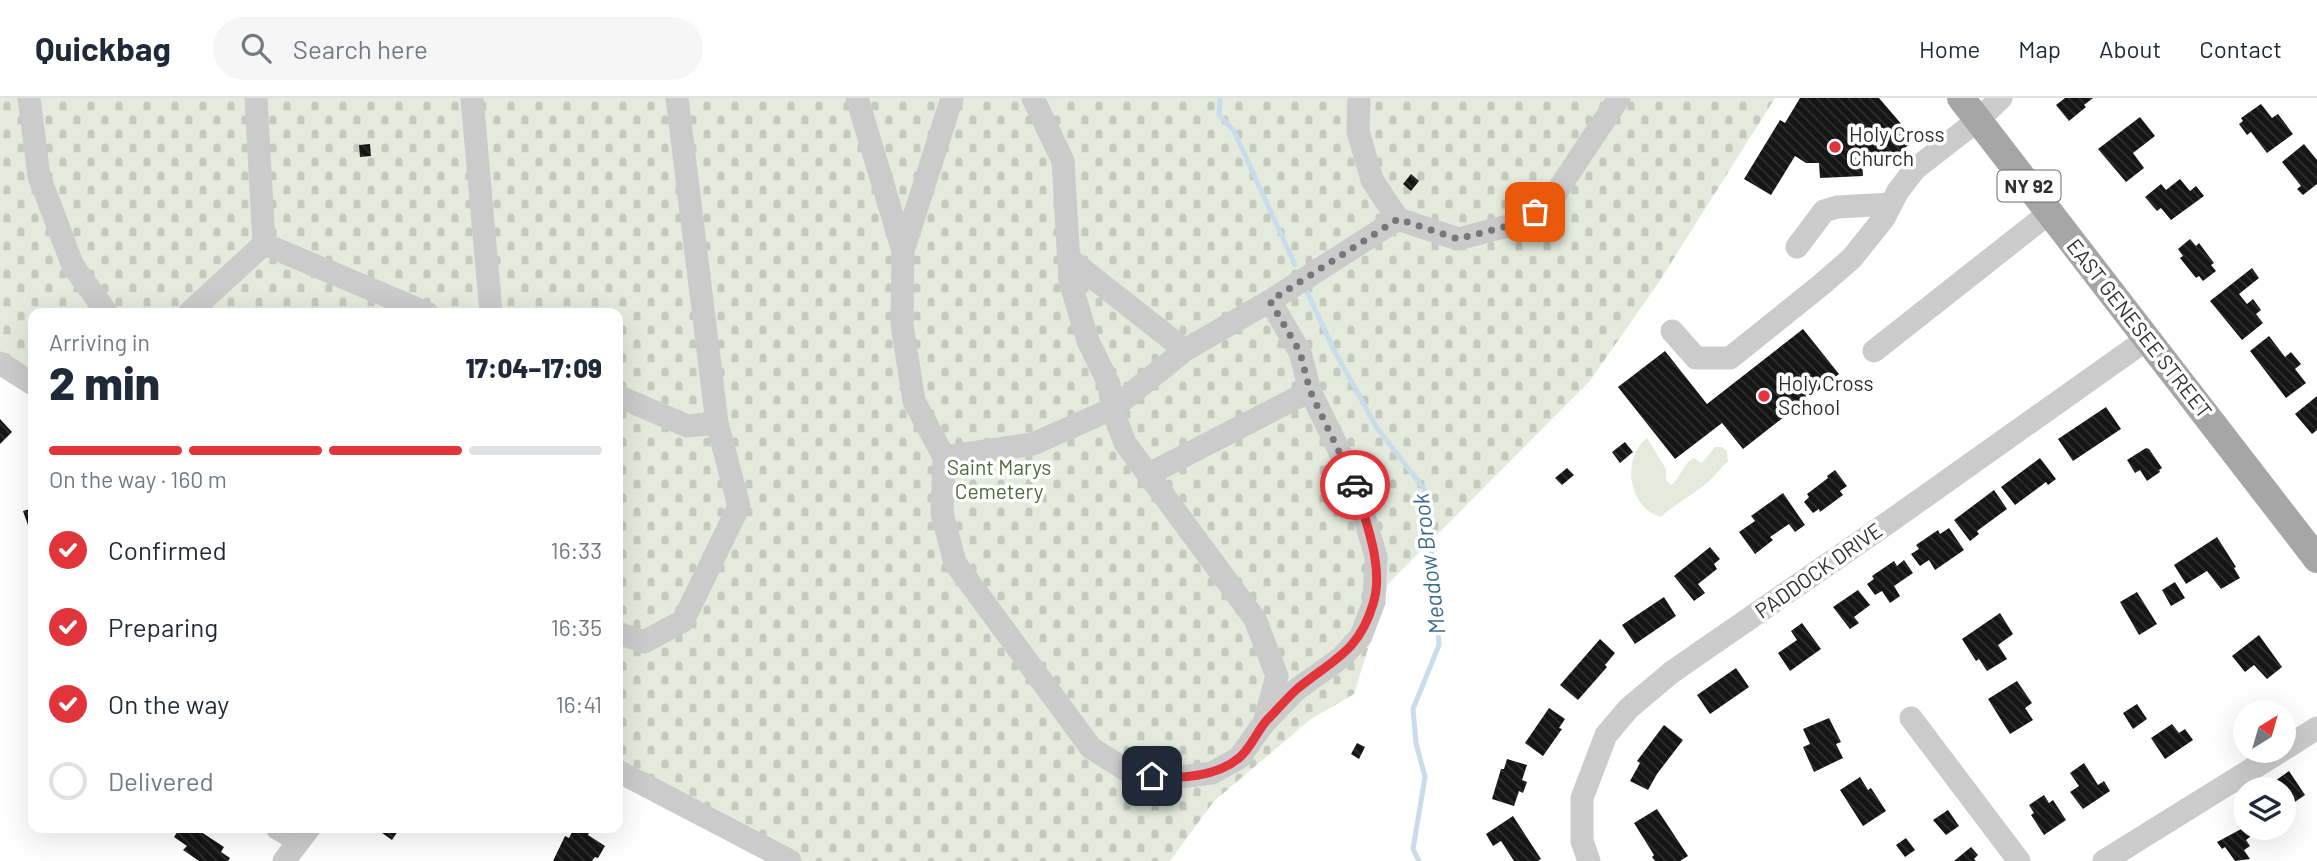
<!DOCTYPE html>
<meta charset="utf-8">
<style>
:root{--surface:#fff;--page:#f6f6f7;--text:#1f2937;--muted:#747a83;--line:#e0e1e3;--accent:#e1353b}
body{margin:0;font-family:Barlow,sans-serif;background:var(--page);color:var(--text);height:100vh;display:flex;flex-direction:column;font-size:26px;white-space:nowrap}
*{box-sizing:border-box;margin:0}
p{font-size:23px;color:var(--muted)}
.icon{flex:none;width:38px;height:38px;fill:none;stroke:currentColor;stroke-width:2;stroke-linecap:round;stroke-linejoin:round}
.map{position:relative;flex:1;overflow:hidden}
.side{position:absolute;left:28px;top:210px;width:595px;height:525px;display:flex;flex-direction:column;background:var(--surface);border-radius:14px;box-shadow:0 7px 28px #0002}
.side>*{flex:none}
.needle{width:46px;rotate:37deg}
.controls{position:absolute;left:2233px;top:602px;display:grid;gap:14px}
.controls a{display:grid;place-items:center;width:63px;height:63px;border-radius:50%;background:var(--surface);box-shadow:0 7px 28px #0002;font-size:35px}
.pin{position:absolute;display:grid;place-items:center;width:60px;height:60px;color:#fff;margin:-30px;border-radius:14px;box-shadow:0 4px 10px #0006}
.courier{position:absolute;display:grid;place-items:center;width:70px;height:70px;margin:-35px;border:5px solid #e1353b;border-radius:50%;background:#fff;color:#222;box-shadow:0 2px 9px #0007}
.summary em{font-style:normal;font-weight:800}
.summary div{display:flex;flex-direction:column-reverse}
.summary{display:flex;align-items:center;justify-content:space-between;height:119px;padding:0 21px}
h1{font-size:46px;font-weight:800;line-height:52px}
.bar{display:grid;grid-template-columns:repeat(4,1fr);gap:10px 7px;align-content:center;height:84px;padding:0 21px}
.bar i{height:9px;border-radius:5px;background:var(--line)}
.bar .active{background:var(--accent)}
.bar p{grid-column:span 4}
ol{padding:0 21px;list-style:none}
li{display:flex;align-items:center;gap:21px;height:77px}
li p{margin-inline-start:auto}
li .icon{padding:7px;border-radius:50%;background:var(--accent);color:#fff;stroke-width:4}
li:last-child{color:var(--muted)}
li i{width:38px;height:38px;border:4px solid var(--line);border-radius:50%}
header{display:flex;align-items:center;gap:42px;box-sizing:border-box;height:98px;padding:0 35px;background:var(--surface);border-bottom:2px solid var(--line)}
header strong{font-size:33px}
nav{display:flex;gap:38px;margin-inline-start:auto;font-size:24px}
.search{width:490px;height:63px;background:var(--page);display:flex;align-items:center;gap:18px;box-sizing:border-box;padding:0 24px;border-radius:38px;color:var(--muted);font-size:26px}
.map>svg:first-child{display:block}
</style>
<header>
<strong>Quickbag</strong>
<div class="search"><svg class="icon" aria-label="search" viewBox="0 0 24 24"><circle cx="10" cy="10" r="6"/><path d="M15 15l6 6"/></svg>Search here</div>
<nav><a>Home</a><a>Map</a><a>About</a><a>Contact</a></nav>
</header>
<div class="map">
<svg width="2317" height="763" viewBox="0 0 2317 763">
<defs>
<pattern id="cemetery-stones" width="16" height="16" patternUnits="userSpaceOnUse" patternTransform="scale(1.75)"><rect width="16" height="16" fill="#e4ebdc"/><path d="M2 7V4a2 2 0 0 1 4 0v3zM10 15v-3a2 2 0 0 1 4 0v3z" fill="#c4cabd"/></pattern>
<pattern id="building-back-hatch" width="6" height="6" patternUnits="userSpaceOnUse" patternTransform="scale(1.75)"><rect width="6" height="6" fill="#151515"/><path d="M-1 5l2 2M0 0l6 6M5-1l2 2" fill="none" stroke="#2f2f2f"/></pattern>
</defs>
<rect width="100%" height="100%" fill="#fff"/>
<path fill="url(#cemetery-stones)" d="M0 0H1775L1657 187 1589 284 1388 486 1354 596 1311 621 1214 703 1170 763H790L618 673V215H33V286L0 265Z"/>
<path fill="#e4ebdc" d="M1647 340 1666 371V382L1671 387C1681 380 1682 366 1694 360L1702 365 1715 349H1722L1727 353 1728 364C1720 370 1715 378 1708 384 1693 397 1676 405 1661 419 1628 410 1621 360 1647 340Z"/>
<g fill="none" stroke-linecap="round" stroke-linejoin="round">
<g stroke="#c9dceb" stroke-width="5">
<path d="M1220 0 1219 17 1234 33 1295 167"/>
<path d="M1306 192 1334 252 1377 330 1425 392 1427 426 1435 477 1439 547 1413 611 1416 645 1425 679 1413 751 1419 763"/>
</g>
</g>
<g fill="url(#building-back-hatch)">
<path d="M1800 0H1879L1915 42 1891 61 1886 55 1878 62 1862 63 1863 78 1820 80 1819 65H1806L1795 58 1771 97 1744 81 1780 22 1785 25Z"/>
<path d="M2065 0H2093L2084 7 2086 9 2069 23 2056 7Z"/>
<path d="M2261 6 2272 20 2278 16 2293 36 2267 55 2251 34 2247 37 2239 26 2243 23 2241 20Z"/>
<path d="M2140 19 2155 38 2133 55 2144 70 2126 84 2098 51Z"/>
<path d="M370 46 371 58 360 59 359 47Z"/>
<path d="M2304 46 2317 62V86L2303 97 2297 91 2301 88 2282 64Z"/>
<path d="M1411 76 1419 83 1411 93 1403 86Z"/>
<path d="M2180 81 2190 93 2196 88 2204 98 2171 122 2161 110 2157 113 2145 99 2161 86 2166 92Z"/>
<path d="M2190 141 2196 148 2199 145 2214 165 2211 167 2216 173 2203 183 2199 178 2196 180 2180 160 2183 158 2178 151Z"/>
<path d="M2252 170 2259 180 2239 196 2247 206 2253 201 2261 212 2256 216 2263 225 2242 242 2210 203Z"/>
<path d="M1803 231 1839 276 1743 351 1722 325 1675 361 1618 289 1665 253 1707 306Z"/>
<path d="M2269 238 2285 259 2291 254 2301 266 2295 271 2306 285 2286 300 2250 253Z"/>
<path d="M2317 298V332L2312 336 2295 316Z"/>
<path d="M2106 309 2121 331 2073 363 2058 341Z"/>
<path d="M0 321 12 334 0 346Z"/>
<path d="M1625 344 1633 354 1620 365 1612 354Z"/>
<path d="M2146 350 2149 351 2162 370 2159 372 2160 374 2147 383 2140 372 2135 375 2127 362Z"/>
<path d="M2040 360 2056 381 2048 387 2046 384 2015 407 2001 389Z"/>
<path d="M1567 370 1574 377 1562 387 1555 380Z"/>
<path d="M1835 372 1847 388 1840 393 1843 397 1820 414 1819 411 1813 415 1804 404 1809 399 1807 396 1828 380 1827 378Z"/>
<path d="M1994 392 2007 411 1977 433 1979 436 1970 443 1954 422Z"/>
<path d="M1783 395 1805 427 1795 434 1789 426 1770 439 1773 442 1755 456 1739 434 1755 423 1751 418Z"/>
<path d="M33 410V429L29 430 23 413Z"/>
<path d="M1949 430 1964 452 1935 472 1929 462 1920 468 1911 456 1919 451 1916 447 1938 432 1940 436Z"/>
<path d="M2217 439 2236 469 2234 470 2240 480 2221 491 2207 473 2186 486 2174 467Z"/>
<path d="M1710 449 1720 461 1714 466 1717 471 1698 486 1705 495 1694 503 1674 478Z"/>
<path d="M1904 462 1913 475 1894 488 1900 498 1890 505 1882 493 1875 497 1867 486 1874 481 1872 478 1894 463 1897 468Z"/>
<path d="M2175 484 2185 500 2171 508 2162 492Z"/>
<path d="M1858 492 1870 507 1854 519 1859 525 1850 531 1833 509Z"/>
<path d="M2137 494 2157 526 2139 537 2120 504Z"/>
<path d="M1664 499 1676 518 1635 546 1622 527Z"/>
<path d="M2000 515 2013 536 1998 547 2007 561 1987 573 1979 561 1976 563 1962 541Z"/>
<path d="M1802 525 1821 551 1790 573 1778 555 1797 542 1791 533Z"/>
<path d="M2259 537 2282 569 2267 581 2254 567 2245 574 2232 558Z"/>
<path d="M1600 541 1615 555 1605 567 1607 569 1578 602 1560 587Z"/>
<path d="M1736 570 1749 589 1710 616 1697 597Z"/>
<path d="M2017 583 2032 605 2025 610 2033 622 2010 636 1988 601Z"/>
<path d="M2137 606 2147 621 2133 631 2123 615Z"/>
<path d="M1549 610 1565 621 1559 630 1562 631 1543 658 1525 645Z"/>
<path d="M1829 620 1841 644 1836 646 1843 660 1814 674 1803 649 1810 646 1803 631Z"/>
<path d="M2172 626 2179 635 2185 631 2193 642 2165 661 2151 640Z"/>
<path d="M1664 627 1683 642 1657 676 1648 692 1630 683 1640 665 1637 663Z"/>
<path d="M1357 645 1365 649 1359 661 1351 656Z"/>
<path d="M1507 661 1527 667 1522 682 1527 684 1523 695 1519 693 1514 708 1492 701 1501 671H1504Z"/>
<path d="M2084 665 2098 687 2104 683 2110 693 2083 711 2070 694 2079 688 2070 675Z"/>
<path d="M2289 673 2305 697 2289 708 2284 701V691H2276L2272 685Z"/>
<path d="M1860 679 1868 692 1871 690 1886 713 1863 728 1840 692Z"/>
<path d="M2044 697 2049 705 2053 702 2066 722 2044 737 2031 717 2034 715 2029 707Z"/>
<path d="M1657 711 1688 758 1680 763H1655L1652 759 1654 757 1634 725Z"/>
<path d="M1948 712 1959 728 1946 737 1933 722Z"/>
<path d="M1513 718 1541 761 1538 763H1514L1501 743 1493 748 1486 736Z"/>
<path d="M2245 729 2251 738 2246 742 2250 748 2244 752 2250 761 2235 763 2225 749 2222 751 2217 744Z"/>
<path d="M180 730H195L224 749 221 754 230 760 228 763H199L183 752 187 748 174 739Z"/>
<path d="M375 730H400L392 742Z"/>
<path d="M574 730H580L589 734 588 737 605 748 598 760 595 759 592 763H553L565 738 569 740Z"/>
<path d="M1906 740 1915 752 1905 759 1896 747Z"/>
<path d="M1971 749 1978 757 1974 761 1976 763H1954Z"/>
</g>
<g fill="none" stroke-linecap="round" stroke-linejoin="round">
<g stroke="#cbcbcb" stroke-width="23">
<path d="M29 0 39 78 73 168 107 215"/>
<path d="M256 0 264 146"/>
<path d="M472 0 491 215"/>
<path d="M857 0 903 153"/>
<path d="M1033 0 1063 63 1070 183 1088 243 1109 286 1112 311 1125 345 1255 521 1277 578 1264 625 1239 660 1212 675 1172 680 1133 676 1091 650 955 465 942 415 944 359 1033 346 1112 311 1185 252 1270 203 1398 121"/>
<path d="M1359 0 1358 33 1372 82 1398 121 1458 141 1519 125 1550 104 1619 0"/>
<path d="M1797 149 1824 113 1837 109 1891 106"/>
<path d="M1068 160 1185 252"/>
<path d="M189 215 264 146 427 215"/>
<path d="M1672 233 1696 260H1730L1821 187 1852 160 1884 120 1898 93 1915 71 1978 22 2001 0"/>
<path d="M1874 253 2049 115"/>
<path d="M0 265 33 286"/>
<path d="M618 298 687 328 717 325"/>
<path d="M944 359 914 303 902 227 903 153 952 0"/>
<path d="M1149 376 1310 293"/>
<path d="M618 535 644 544 683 523 739 408 717 325 677 0"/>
<path d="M1911 620 2019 763"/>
<path d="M1266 623 1296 592 1342 559 1361 538 1374 504 1376 459 1354 383 1310 293 1300 254 1270 203"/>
<path d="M2284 651 2317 630"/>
<path d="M618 673 790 763"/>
<path d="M277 730 299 743"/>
<path d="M284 763 309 730"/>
<path d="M1589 763 1582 743V700L1606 637 1629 610 1672 574 1889 424 2147 241"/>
<path d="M2104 763 2281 653"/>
</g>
<path stroke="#a6a6a6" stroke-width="28" d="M1961 0 2317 461"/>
</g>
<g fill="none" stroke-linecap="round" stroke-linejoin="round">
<path stroke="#777" stroke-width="7" stroke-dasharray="0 12.6" d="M1355 387 1310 293 1300 254 1270 203 1398 121 1458 141 1519 125 1535 114"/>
<path stroke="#e1353b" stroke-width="9" d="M1152 678C1180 681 1216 679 1239 660 1251 650 1257 633 1267 622 1277 612 1287 600 1297 591 1332 562 1359 554 1373 506 1385 470 1365 422 1355 387"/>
</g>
<g fill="#e1353b" stroke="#fff" stroke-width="2.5">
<circle cx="1835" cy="49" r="7"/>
<circle cx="1764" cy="298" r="7"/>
</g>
<g text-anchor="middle" stroke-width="7" stroke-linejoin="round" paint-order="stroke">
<rect fill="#fff" stroke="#6d6d6d" stroke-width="2" x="1997.5" y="72.5" width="63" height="31" rx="5"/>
<g font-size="19" font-weight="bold" fill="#2e2e2e">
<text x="2029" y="95">NY 92</text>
</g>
<g font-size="21" fill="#2e2e2e" stroke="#fff" text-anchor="start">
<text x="1849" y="44">Holy Cross<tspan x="1849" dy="24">Church</tspan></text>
<text x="1778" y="293">Holy Cross<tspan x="1778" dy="24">School</tspan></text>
</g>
<g font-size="21" fill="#2e2e2e" stroke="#fff">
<text transform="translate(2139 231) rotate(52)" y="7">EAST GENESEE STREET</text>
<text transform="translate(1819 473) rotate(-35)" y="7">PADDOCK DRIVE</text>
</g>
<g font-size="21" fill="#50693d" stroke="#fff">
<text x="999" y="377">Saint Marys<tspan x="999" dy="24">Cemetery</tspan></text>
</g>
<g font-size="23" font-style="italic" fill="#3e6c8f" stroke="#fff">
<text transform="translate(1429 466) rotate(-97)" y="8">Meadow Brook</text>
</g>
</g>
</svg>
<div class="controls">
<a><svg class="needle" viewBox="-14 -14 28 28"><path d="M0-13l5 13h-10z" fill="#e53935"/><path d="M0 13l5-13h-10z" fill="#747a83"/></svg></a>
<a><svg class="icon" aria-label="layers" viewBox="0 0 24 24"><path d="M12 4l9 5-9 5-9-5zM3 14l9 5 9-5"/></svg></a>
</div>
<div class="pin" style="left:1535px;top:114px;background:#ea580c"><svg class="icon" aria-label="bag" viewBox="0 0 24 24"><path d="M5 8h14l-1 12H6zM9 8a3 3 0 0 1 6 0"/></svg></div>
<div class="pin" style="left:1152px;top:678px;background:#1f2937"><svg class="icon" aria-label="home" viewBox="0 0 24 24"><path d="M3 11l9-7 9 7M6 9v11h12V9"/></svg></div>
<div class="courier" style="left:1355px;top:387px"><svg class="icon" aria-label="car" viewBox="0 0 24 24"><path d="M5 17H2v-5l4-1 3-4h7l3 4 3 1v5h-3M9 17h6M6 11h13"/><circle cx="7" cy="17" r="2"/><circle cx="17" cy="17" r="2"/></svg></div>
<section class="side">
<div class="summary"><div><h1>2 min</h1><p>Arriving in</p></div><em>17:04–17:09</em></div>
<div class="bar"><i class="active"></i><i class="active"></i><i class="active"></i><i></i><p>On the way · 160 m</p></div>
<ol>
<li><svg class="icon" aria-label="check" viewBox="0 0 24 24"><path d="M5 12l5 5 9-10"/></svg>Confirmed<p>16:33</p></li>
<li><svg class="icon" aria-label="check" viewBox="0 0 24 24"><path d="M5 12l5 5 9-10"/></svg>Preparing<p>16:35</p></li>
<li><svg class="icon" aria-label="check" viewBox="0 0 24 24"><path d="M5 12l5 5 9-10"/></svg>On the way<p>16:41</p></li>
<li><i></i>Delivered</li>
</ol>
</section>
</div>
